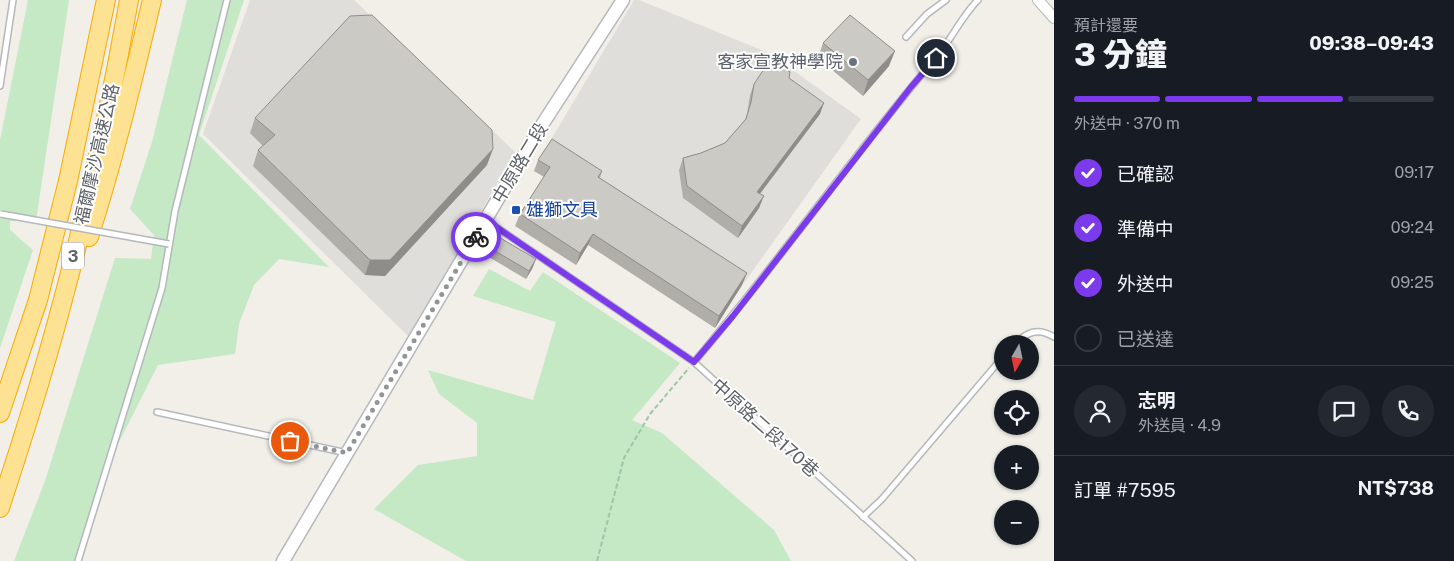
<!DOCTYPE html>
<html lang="zh-TW">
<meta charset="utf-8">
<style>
:root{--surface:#171b24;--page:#242831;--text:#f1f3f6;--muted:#9ea1a6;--line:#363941;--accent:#7c3aed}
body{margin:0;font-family:"Public Sans","Noto Sans TC",sans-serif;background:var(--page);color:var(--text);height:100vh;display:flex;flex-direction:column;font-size:19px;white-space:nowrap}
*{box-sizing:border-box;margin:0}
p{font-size:16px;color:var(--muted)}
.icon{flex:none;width:28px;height:28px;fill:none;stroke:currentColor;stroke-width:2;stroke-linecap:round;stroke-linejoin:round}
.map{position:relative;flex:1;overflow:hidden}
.side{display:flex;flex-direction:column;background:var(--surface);width:400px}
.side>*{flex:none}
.needle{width:32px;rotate:189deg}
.tools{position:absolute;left:994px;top:335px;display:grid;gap:10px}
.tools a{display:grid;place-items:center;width:45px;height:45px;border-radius:50%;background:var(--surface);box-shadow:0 1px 4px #0004;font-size:25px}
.pin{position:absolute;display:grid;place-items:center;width:42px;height:42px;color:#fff;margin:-21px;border:2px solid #fff;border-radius:50%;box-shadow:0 1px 5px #0007}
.courier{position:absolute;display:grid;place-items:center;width:50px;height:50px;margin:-25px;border:4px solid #7c3aed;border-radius:50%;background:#fff;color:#222;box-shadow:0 1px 6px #0007}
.head em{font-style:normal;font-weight:800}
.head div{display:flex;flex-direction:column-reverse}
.head{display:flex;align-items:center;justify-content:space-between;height:85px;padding:0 20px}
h1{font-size:32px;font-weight:800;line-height:38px}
.bar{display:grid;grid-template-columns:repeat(4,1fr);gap:8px 5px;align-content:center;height:60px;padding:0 20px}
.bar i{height:6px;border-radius:4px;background:var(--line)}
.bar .current{background:var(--accent)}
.bar p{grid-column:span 4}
.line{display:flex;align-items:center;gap:12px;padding:0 20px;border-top:1px solid var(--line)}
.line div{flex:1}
.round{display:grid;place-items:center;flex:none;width:52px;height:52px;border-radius:26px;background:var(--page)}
ol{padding:0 20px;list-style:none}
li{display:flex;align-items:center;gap:15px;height:55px}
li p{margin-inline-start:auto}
li .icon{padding:5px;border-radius:50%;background:var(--accent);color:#fff;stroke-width:4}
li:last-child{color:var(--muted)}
li i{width:28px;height:28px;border:2px solid var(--line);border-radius:50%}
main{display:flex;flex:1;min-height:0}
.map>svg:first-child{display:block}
</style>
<main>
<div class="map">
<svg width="1054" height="561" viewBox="0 0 1054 561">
<rect width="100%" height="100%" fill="#f1efe8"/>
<g fill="#e0deda">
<path d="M250 0H354L515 152 409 337 203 134Z"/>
<path d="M634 0H639L769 53 861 119 744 283 546 148Z"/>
</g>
<g fill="#c5e8c5">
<path d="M28 0H69L36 221H10V230L33 250 0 348V140Z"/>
<path d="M187 0H244L199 135 329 267 279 259 254 285 239 324 235 354 158 365 114 452 82 561H14L45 481 115 258 151 259 154 235 130 209 152 142Z"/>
<path d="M489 269 530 291 543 272 680 363 632 420 662 433 774 530 791 561H466L374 509 418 465 477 456V423L439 394 428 370 533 400 556 322 473 296Z"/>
</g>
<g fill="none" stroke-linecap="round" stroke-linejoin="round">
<defs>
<g id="service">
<path d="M906 37 927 14 946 0"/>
<path d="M0 86 13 0"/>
<path d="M486 220 694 362 912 561"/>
<path d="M1015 344C1027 332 1038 327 1054 337"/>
<path d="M694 362C778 263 853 155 938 55 952 38 962 16 978 0"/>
<path d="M157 412 347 453"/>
<path d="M863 517 882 499 1002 358"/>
<path d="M78 561 162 288 175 211 227 0"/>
</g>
<path id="minor" d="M1038 0 1054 18"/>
<path id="tertiary" d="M283 561 540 128 623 0"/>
<g id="motorway">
<path d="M89 237C114 159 133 80 152 0"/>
<path d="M0 413 38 300 68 181 106 0"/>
<path d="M0 508C13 468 26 428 38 388 76 261 106 130 129 0"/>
</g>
</defs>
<use href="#service" stroke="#b5b8bc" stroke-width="8"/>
<use href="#minor" stroke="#b5b8bc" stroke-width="12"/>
<use href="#tertiary" stroke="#b5b8bc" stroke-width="15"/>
<use href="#motorway" stroke="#f9ab00" stroke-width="20"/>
<path stroke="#9cc7a9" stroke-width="2" stroke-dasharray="5 2.5" stroke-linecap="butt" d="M597 561 624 458 650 414 689 368"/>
<use href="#service" stroke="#fff" stroke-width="5"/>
<use href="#minor" stroke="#fff" stroke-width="10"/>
<use href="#tertiary" stroke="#fff" stroke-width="12"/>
<use href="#motorway" stroke="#fde293" stroke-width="18"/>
<defs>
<path id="service-bridge" d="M1 214 169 244"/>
</defs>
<use href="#service-bridge" stroke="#b5b8bc" stroke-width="8" stroke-linecap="butt"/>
<use href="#service-bridge" stroke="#fff" stroke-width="5"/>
</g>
<g fill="#afaea9">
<path d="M823 43 889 66 863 96 818 58Z"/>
<path d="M789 78 820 114 760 194 759 208 738 238 683 198 679 170 683 158 701 153 725 143 745 120 747 114 750 95 754 84Z"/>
<path d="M255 118 487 165 385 276 365 275 253 166 258 150 263 146 250 133Z"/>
<path d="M538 160 602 171 600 178 747 273 742 285 715 328 588 245 576 265 515 226 520 214 544 177 534 171Z"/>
<path d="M490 248 533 267 526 279 487 256Z"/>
</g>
<g fill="#8f8d8a">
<path d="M895 51 889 66 863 96 868 80Z"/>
<path d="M824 103 820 114 752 204 757 192Z"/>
<path d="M493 149 487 165 385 276 365 275 370 260Z"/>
<path d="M764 196 759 208 738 238 742 226Z"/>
<path d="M593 234 588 245 576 265 580 253Z"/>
<path d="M536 259 533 267 526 279 529 271Z"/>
<path d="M747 273 742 285 715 328 719 316Z"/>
</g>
<g fill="#cccac5" stroke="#8f8d8a">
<path d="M372 15 492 130 493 149 390 260H370L258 150 275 135 255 118 350 16Z"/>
<path d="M850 15 895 51 868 80 823 43Z"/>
<path d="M770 60 790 72 789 78 824 103 757 192 764 196 742 226 687 186 683 158 701 153 725 143 746 119 751 102 754 84Z"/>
<path d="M552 139 602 171 598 177 747 273 719 316 593 234 580 253 520 214 550 167 538 160Z"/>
<path d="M497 236 536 259 529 271 490 248Z"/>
</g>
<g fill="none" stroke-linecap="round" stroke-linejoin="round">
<path stroke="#929495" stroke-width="5" stroke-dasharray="0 9" d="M290 441 347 453 476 237"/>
<path stroke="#7c3aed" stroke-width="6" d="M476 237 486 220 694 362 733 316 911 87 936 58"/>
</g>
<circle fill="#6b7280" stroke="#fff" stroke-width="2" cx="853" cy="62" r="5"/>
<rect fill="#1a4fb4" stroke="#fff" stroke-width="2" x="511" y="205" width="10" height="10" rx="2.5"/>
<g text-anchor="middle" stroke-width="4" stroke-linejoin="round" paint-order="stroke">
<rect fill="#fff" stroke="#8f9295" stroke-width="1" x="62" y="242.5" width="22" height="27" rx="4"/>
<g font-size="16" font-weight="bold" fill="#5f6368">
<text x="73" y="262">3</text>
</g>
<g font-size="18" fill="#5b616d" stroke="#fff" text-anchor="end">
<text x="843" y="68">客家宣教神學院</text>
</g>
<g font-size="18" fill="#5f6368" stroke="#fff">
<text transform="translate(97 154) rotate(-77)" y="6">福爾摩沙高速公路</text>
<text transform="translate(520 163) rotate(-59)" y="6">中原路二段</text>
<text transform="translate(765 428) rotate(42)" y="6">中原路二段170巷</text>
</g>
<g font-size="18" fill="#164399" stroke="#fff" text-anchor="start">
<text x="526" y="216">雄獅文具</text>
</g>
</g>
</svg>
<div class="tools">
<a><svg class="needle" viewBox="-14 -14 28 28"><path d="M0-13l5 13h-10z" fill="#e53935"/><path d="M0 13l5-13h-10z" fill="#9ea1a6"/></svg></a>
<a><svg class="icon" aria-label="locate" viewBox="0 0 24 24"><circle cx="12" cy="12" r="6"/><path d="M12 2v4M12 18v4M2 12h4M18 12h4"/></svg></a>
<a>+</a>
<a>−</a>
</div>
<div class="pin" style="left:290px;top:441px;background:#ea580c"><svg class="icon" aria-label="bag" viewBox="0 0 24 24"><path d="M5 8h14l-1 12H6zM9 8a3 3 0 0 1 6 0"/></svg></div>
<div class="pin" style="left:936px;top:58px;background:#1f2937"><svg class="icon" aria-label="home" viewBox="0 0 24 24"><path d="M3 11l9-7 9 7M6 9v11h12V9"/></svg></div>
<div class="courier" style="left:476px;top:237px"><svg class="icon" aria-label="bike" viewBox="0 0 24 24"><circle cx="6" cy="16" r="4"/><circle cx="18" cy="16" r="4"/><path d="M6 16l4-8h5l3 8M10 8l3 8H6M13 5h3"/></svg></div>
</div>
<section class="side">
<div class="head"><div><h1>3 分鐘</h1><p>預計還要</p></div><em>09:38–09:43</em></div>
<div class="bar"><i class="current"></i><i class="current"></i><i class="current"></i><i></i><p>外送中 · 370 m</p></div>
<ol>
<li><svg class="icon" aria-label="check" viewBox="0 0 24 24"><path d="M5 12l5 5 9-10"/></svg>已確認<p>09:17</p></li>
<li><svg class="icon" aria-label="check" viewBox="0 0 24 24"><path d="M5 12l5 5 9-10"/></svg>準備中<p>09:24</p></li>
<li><svg class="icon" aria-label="check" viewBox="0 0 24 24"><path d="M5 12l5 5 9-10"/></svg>外送中<p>09:25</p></li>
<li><i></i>已送達</li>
</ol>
<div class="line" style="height:90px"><a class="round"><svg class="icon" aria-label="person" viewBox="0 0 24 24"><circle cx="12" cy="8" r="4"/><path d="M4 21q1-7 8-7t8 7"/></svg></a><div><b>志明</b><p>外送員 · 4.9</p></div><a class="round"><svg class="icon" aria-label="chat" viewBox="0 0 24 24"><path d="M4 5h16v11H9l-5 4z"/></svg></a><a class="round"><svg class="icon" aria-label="phone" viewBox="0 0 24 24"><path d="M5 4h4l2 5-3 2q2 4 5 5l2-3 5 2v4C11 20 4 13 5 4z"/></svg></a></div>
<div class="line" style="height:65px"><div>訂單 #7595</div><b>NT$738</b></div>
</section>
</main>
